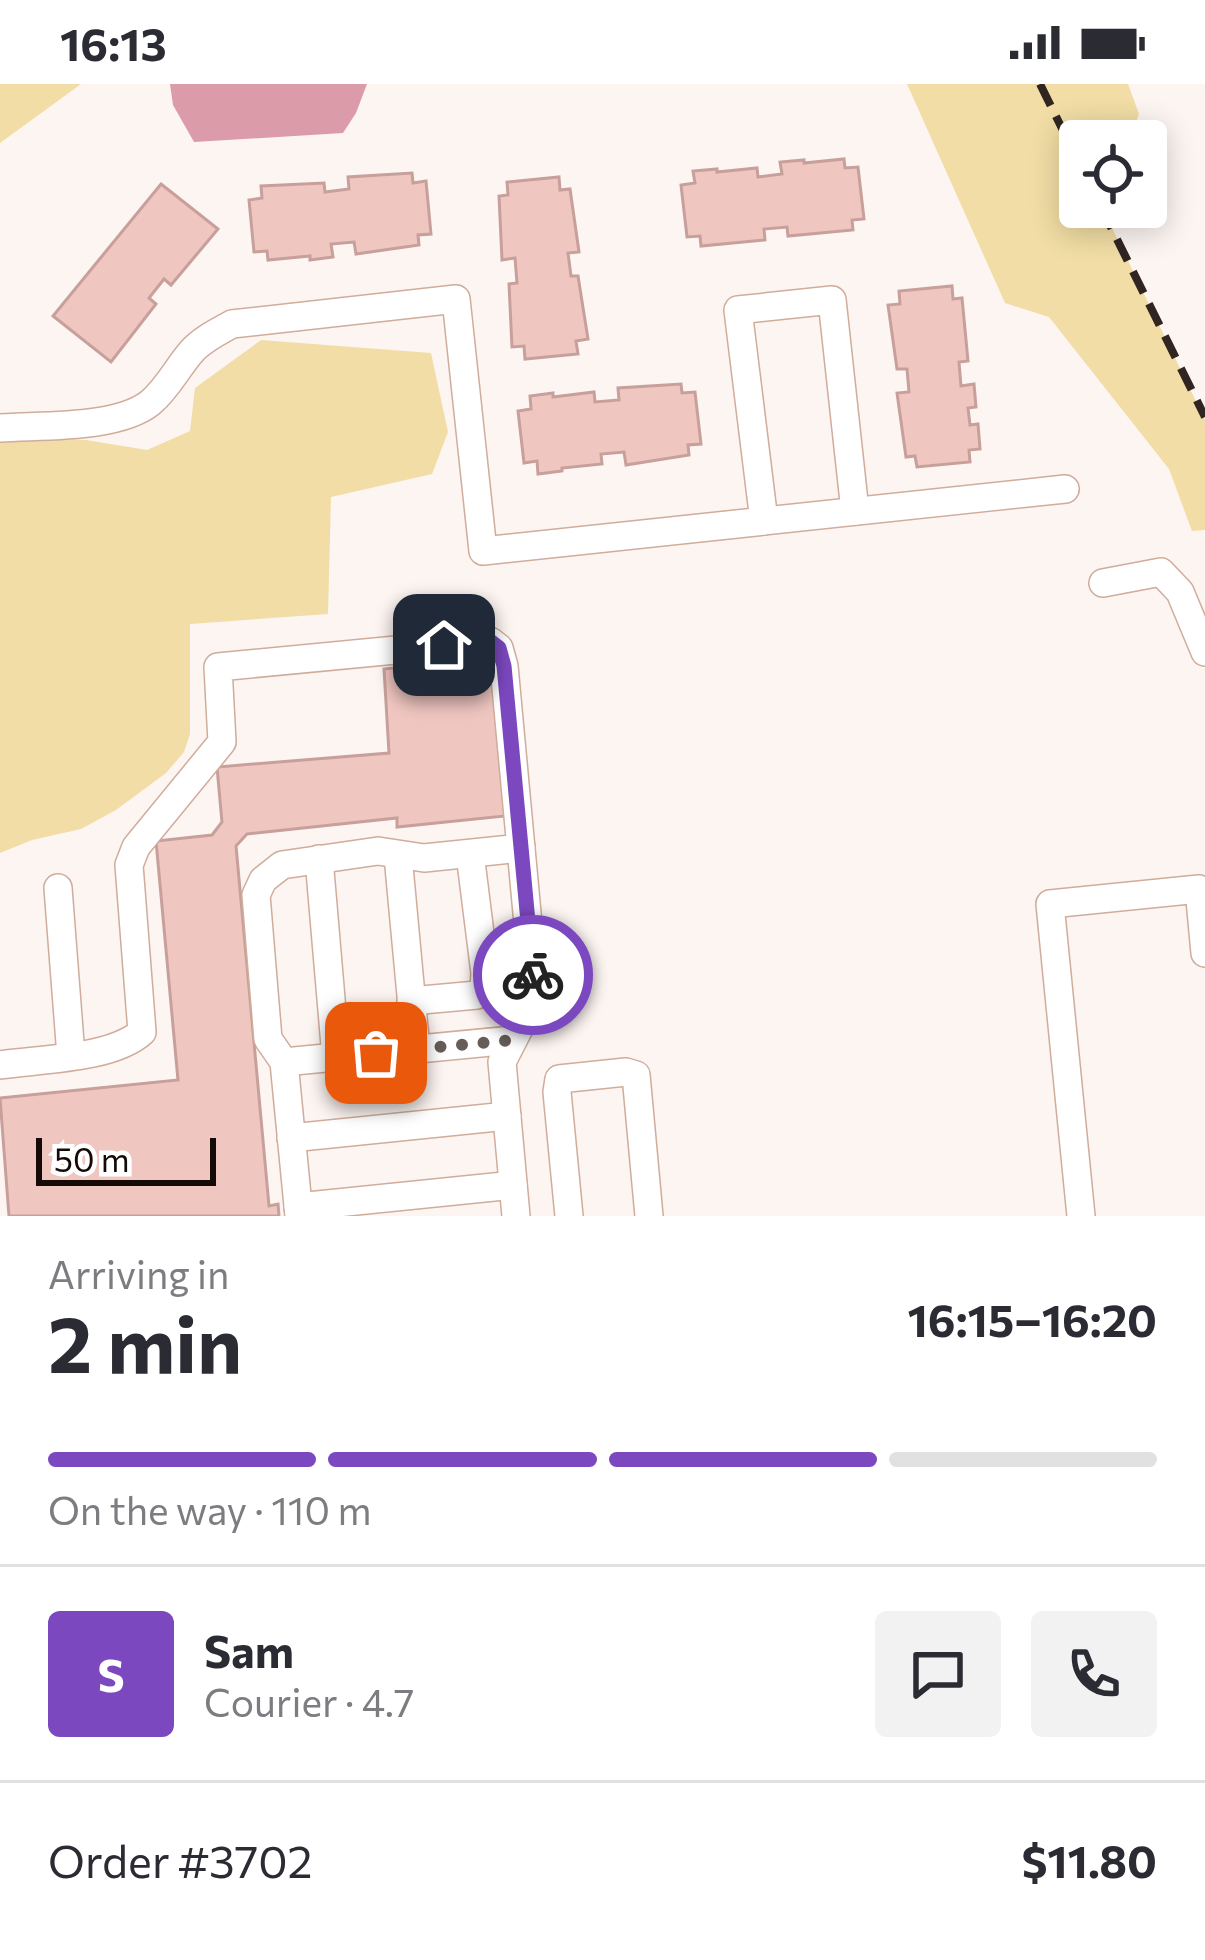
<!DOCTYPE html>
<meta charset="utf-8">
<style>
:root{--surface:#fff;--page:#f2f2f3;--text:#2b2b33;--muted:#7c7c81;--line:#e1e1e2;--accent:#7c48bf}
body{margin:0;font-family:Commissioner,sans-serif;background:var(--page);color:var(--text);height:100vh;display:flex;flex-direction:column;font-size:45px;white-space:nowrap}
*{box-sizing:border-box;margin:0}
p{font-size:39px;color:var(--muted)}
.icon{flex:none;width:66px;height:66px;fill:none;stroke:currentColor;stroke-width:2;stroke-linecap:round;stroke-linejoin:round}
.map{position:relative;height:1132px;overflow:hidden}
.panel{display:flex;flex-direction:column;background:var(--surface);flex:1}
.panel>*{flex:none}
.fabs{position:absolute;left:1059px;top:36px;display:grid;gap:24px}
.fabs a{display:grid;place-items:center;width:108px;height:108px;border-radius:12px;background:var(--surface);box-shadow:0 6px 30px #0003;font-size:60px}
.scale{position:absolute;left:36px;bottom:30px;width:180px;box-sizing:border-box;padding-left:12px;border:6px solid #150a05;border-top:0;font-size:33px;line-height:42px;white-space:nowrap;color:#150a05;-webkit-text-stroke:9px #fff;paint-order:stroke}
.pin{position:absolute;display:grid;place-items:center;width:102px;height:102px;color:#fff;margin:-51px;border-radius:24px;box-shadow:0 6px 18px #0006}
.courier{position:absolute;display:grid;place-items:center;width:120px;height:120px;margin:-60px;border:9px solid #7c48bf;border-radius:50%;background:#fff;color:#222;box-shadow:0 3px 15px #0007}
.overview em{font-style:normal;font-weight:700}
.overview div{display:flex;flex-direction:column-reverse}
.overview{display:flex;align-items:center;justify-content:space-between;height:204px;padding:0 48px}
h1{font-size:78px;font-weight:700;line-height:90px}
.bar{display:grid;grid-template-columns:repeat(4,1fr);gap:18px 12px;align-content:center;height:144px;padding:0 48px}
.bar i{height:15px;border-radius:9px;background:var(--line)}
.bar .selected{background:var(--accent)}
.bar p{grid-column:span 4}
.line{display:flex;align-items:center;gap:30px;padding:0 48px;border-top:3px solid var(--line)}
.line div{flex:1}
.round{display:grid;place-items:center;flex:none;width:126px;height:126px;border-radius:12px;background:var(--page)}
.status{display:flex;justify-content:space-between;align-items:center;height:84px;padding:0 60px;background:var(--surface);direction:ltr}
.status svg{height:33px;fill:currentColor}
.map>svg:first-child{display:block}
</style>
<div class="status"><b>16:13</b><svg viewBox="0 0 49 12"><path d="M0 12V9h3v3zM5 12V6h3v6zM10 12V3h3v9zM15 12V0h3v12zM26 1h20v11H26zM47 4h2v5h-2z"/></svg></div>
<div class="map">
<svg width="1205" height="1132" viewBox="0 0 1205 1132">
<rect width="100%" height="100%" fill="#fdf5f2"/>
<g fill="#f1dda5">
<path d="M0 0H81L0 59Z"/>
<path d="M907 0H1128L1139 30 1129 57H1080V123H1102L1205 336V446L1192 447 1169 385 1049 233 1005 219Z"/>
<path d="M261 256 431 269 448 348 432 390 331 413 328 530 190 540V650L184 668 166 689 116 726 81 745 32 756 0 769V352L86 356 147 366 190 347 195 304Z"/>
</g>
<path fill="#dc9ba9" d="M170 0H367L356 29 343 49 194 58 173 21Z"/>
<g fill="#f0c6c1" stroke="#c8a09b" stroke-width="3">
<path d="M844 75 845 84 858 83 864 135 852 136 853 146 788 152 787 143 764 145 765 156 701 162 700 152 687 153 681 101 695 99 693 87 717 85V88L757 84 758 93 782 90 780 78 804 76V79Z"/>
<path d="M412 89 413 99 426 97 431 150 418 151 419 161 356 170 354 158 331 160 333 173 310 176V172L268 176 267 167 254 168 249 116 262 114 261 102 324 99 325 108 349 105 348 93Z"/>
<path d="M559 93 560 106 570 105 579 168 568 169 571 192H578L588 255 576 257 578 270 525 275 524 262 512 263 509 200 517 199 515 174 502 176 499 112 508 111 507 98Z"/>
<path d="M161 100 218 145 171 201 164 195 149 214 156 220 111 278 53 232Z"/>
<path d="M952 202 953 215 962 214 968 277 959 278 961 302 974 300 976 323 968 324 970 341 978 340 980 365 969 366 970 378 917 383 915 372 906 373 897 309 909 308 907 285H897L888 221 900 220 899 207Z"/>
<path d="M681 300 682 309 695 308 701 360 688 361 689 371 626 381 624 368 601 370 602 380 562 384V387L538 390 537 377 524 379 518 327 531 325 530 312 553 309V313L594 308 595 318 619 316 618 304Z"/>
<path d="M490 573 505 732 397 743V734L247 750 236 762 269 1122 278 1120 279 1132H9L0 1014 178 996 156 757 212 751 222 738 217 683 389 669 384 585Z"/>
</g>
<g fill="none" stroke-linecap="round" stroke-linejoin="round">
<defs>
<g id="minor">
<path d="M0 344C42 341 117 345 150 319 168 304 177 284 192 267 203 255 218 248 232 240L456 215 483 467 1065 405"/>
<path d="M764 437 738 226 832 216 855 427"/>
<path d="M1103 499 1161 488 1180 508 1205 568"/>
<path d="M398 772 416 965"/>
<path d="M319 775 336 973"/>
<path d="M58 804 71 972"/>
<path d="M411 917 477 911 484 905 485 889 470 770"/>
<path d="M284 978 512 956"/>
<path d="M0 981C41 975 112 975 142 948L129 781 136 763 222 658 218 583 490 557 499 564 504 582 534 904 529 925 502 978 516 1132"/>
<path d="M291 1054 507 1032"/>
<path d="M298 1123 513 1101"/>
<path d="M299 1132 284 978 268 955 256 811 263 796 282 781 378 767 424 774 521 764"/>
<path d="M569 1132 557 1008 559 995 626 988 636 991 649 1132"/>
<path d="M1081 1132 1050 820 1199 805 1205 869"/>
</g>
</defs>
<use href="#minor" stroke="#d0ac9b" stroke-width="30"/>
<use href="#minor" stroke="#fff" stroke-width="27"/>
<g stroke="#302521" stroke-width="8" stroke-dasharray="24 12" stroke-linecap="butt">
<path d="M1040 0 1080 81"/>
<path d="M1101 123 1205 333"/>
</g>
</g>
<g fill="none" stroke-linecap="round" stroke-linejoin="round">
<path stroke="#665c58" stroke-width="12" stroke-dasharray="0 21.6" d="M376 969 512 956C525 934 535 916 533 891"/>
<path stroke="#7c48bf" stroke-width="15" d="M444 561 490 557 499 564 504 582 533 891"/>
</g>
</svg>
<div class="fabs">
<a><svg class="icon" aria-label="locate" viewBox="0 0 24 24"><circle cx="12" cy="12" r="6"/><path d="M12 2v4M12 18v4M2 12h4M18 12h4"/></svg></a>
</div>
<div class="scale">50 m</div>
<div class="pin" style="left:376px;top:969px;background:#ea580c"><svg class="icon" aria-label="bag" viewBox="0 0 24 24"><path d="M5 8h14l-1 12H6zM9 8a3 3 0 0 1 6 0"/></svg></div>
<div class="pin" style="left:444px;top:561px;background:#1f2937"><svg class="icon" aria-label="home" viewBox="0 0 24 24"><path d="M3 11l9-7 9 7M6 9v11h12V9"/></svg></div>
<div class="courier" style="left:533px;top:891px"><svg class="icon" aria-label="bike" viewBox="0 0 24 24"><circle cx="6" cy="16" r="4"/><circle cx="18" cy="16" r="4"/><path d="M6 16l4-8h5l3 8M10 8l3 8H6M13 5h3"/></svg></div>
</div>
<section class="panel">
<div class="overview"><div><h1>2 min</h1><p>Arriving in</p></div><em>16:15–16:20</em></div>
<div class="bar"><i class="selected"></i><i class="selected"></i><i class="selected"></i><i></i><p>On the way · 110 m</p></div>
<div class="line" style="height:216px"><b class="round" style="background:var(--accent);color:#fff">S</b><div><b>Sam</b><p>Courier · 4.7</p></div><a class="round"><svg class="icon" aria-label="chat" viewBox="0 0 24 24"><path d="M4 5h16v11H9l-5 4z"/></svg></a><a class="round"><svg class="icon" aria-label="phone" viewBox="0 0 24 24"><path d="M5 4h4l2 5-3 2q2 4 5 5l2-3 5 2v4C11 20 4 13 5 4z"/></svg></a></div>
<div class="line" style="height:156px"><div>Order #3702</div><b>$11.80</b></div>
</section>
